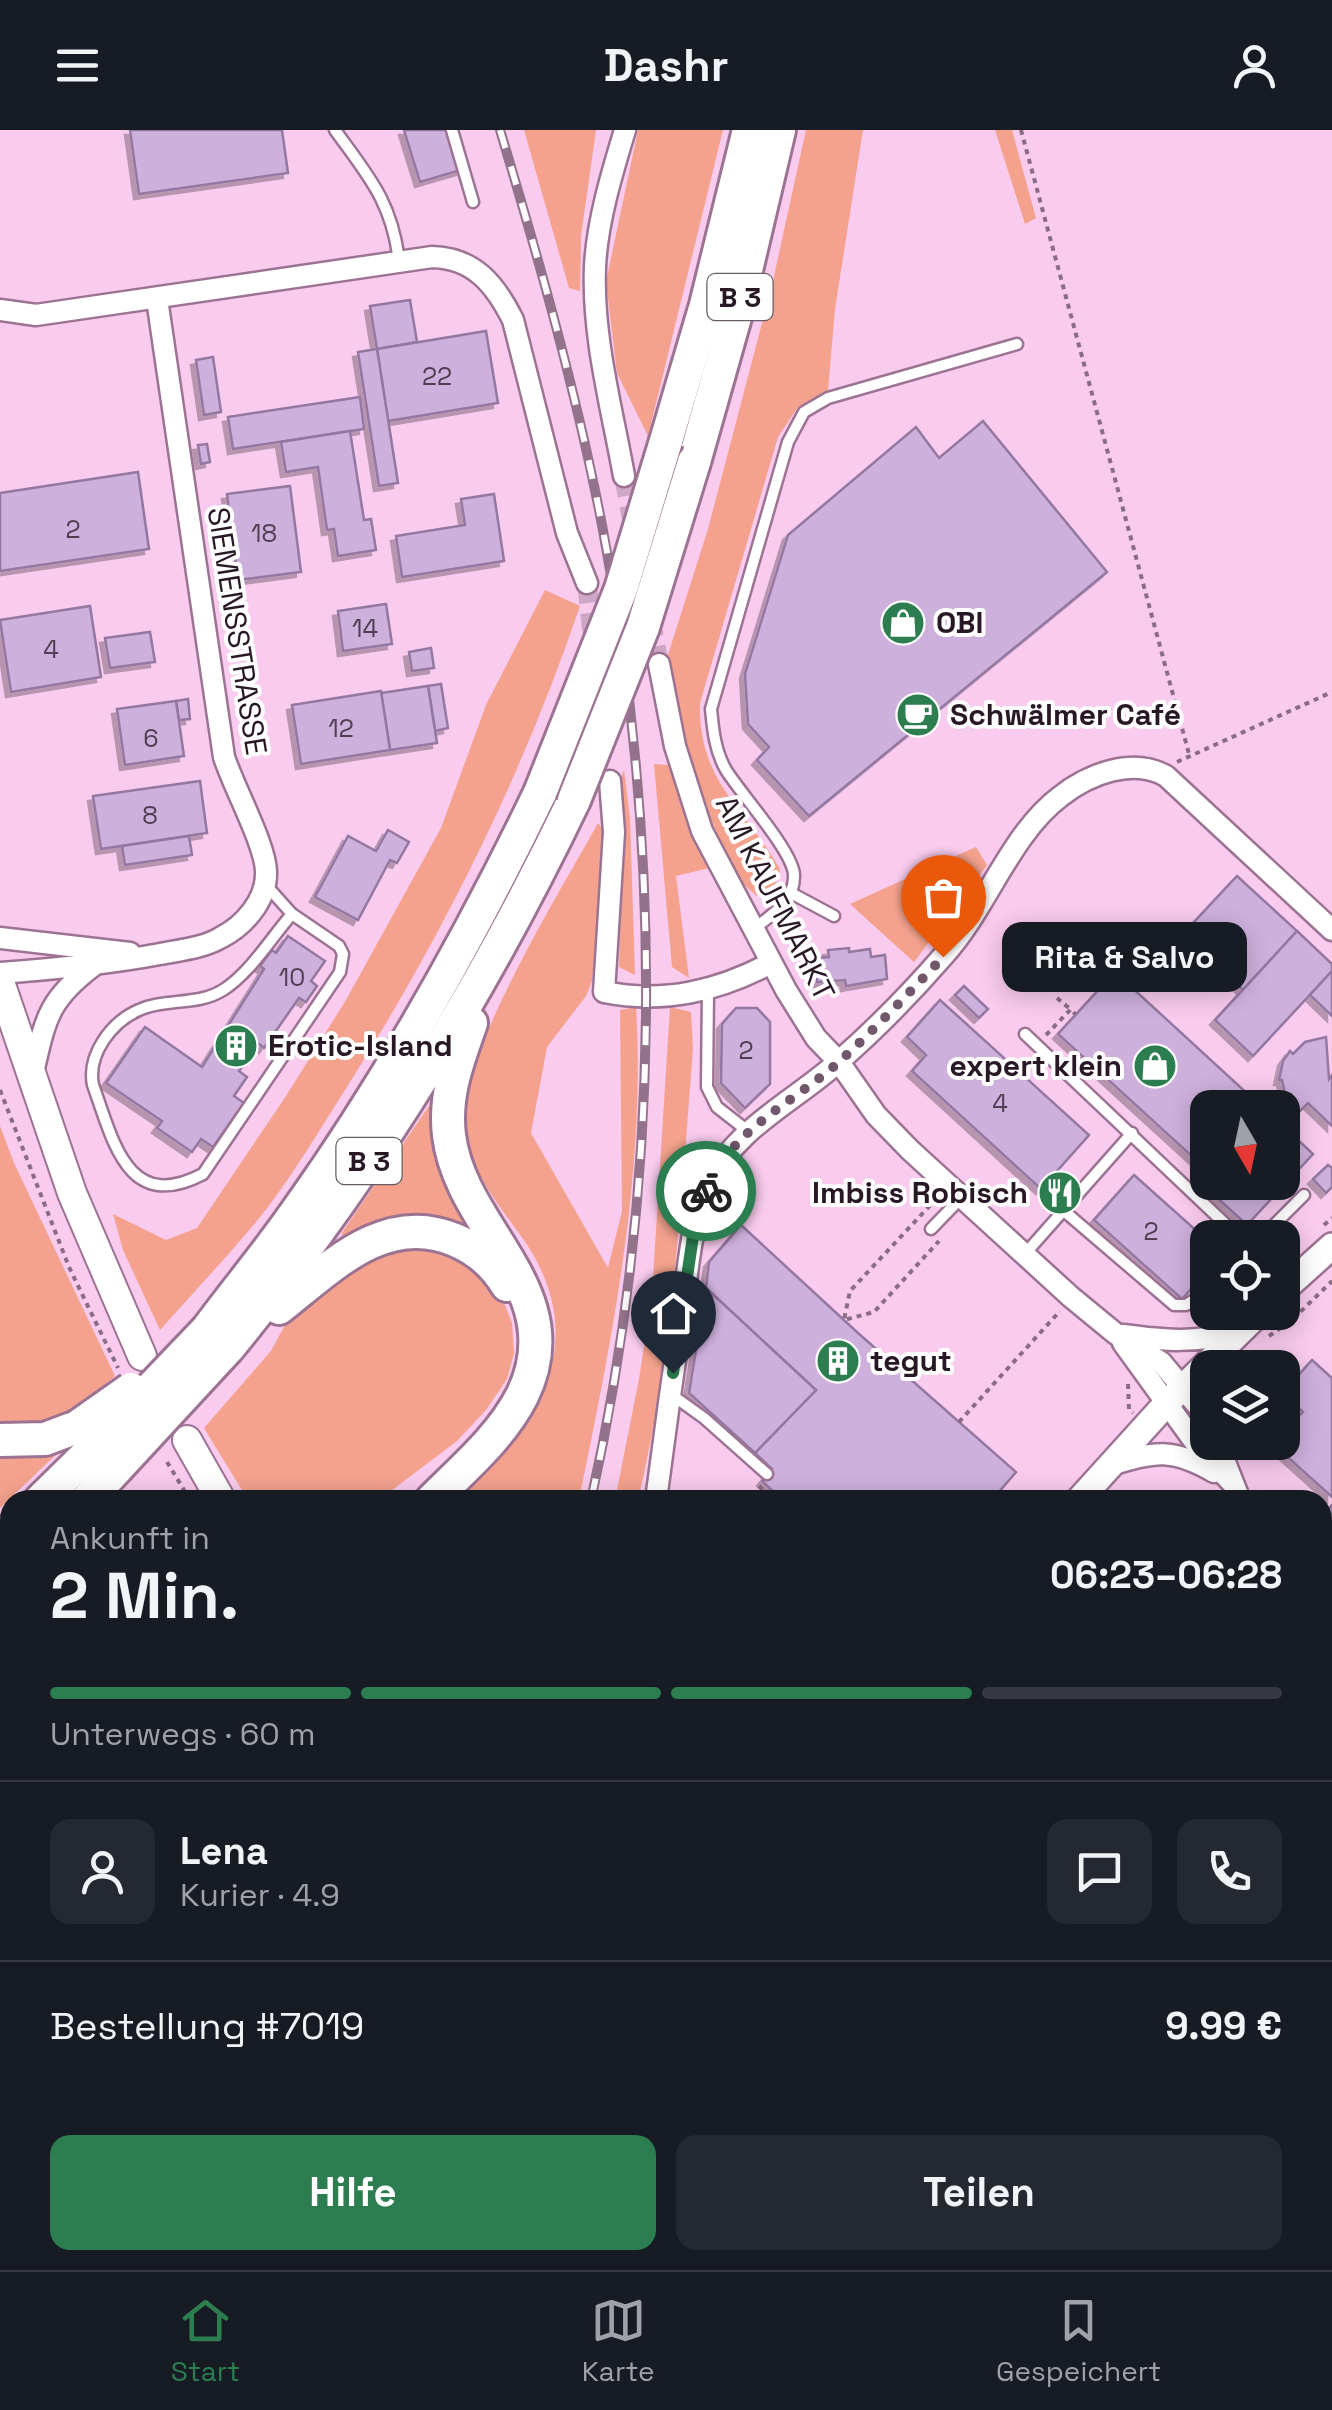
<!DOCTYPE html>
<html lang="de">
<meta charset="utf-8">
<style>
:root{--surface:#171b24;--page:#242831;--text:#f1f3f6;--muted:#9ea1a6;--line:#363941;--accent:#2c7d4f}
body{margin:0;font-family:"Space Grotesk",sans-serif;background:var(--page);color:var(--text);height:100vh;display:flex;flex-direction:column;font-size:38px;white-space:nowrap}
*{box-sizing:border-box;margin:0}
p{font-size:32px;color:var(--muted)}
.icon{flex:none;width:55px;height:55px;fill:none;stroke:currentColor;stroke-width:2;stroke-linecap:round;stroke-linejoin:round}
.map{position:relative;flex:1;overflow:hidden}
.drawer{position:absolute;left:0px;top:1360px;width:1332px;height:780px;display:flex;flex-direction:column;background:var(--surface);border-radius:30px 30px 0 0;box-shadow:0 5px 25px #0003}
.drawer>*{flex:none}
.needle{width:65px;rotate:171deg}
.buttons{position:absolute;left:1190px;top:960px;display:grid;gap:20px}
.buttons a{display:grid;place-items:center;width:110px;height:110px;border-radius:20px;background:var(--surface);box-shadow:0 5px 25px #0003;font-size:50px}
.pin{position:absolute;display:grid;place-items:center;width:85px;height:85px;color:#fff;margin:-102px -42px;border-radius:50% 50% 50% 0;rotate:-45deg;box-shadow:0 0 10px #0007}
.pin .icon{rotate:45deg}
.courier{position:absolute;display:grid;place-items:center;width:100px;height:100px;margin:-50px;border:8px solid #2c7d4f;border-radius:50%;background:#fff;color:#222;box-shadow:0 2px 12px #0007}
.bubble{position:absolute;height:70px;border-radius:20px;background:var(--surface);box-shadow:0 5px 25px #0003;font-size:32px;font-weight:700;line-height:70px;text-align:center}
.overview em{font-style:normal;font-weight:700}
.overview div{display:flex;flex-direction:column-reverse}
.overview{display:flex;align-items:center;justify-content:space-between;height:170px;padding:0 50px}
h1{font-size:65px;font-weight:700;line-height:75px}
.bar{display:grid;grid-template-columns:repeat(4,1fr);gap:15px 10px;align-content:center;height:120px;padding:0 50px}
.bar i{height:12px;border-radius:8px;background:var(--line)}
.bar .selected{background:var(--accent)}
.bar p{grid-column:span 4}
.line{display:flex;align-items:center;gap:25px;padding:0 50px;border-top:2px solid var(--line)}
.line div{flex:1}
.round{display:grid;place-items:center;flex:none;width:105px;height:105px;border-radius:20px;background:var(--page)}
.action{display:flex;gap:20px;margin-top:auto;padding:20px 50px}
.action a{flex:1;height:115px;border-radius:20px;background:var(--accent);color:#fff;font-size:40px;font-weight:700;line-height:115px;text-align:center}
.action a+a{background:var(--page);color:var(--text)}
header{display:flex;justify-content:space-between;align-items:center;height:130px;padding:0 50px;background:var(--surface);font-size:45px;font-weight:700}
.tabs{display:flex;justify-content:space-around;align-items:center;height:140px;border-top:2px solid var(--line);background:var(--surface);font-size:28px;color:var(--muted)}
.tabs a{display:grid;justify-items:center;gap:5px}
.tabs .selected{color:var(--accent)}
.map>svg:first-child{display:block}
</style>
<header><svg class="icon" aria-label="menu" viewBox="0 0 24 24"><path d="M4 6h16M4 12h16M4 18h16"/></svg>Dashr<svg class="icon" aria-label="person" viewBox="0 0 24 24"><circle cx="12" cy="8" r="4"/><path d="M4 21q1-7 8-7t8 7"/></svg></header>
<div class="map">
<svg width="1332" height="2140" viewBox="0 0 1332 2140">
<defs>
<filter id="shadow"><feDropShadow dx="-5" dy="5" stdDeviation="0" flood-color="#0004"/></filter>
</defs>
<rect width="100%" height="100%" fill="#f9cbee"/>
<g fill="#f4a28d">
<path d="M524 0H596L581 106 580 161 569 158Z"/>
<path d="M638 0H723L648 306 617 243 606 152Z"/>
<path d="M806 0H863L835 179 828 261 798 277 778 307 700 573C698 651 744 677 780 739L778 749 769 763 757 766 737 749 695 653 672 572 666 531 708 399 772 155Z"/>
<path d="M995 0H1012L1036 88 1025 94Z"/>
<path d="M545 460 580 476C522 647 442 807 345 960 317 1004 289 1052 256 1092 225 1129 192 1164 160 1200L123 1120 113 1084 166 1110 197 1098 286 966 346 870 441 698 486 575Z"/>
<path d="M654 634 668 635 709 738 676 746 689 848 672 837Z"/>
<path d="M624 640 630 688 635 845 619 837 623 701 617 659Z"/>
<path d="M598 693 606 704 592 851 586 866 547 917 531 1003 608 1138 622 1081 620 880 636 877C646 1042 612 1209 579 1370H445C469 1347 508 1316 527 1289 569 1229 563 1164 521 1106 498 1074 469 1039 464 999 455 930 562 759 598 693Z"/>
<path d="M976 717 987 735 914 832 850 774Z"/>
<path d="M670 877 691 882 693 919C681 1070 673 1222 638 1370H615L639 1249 652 1164Z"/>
<path d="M431 973 437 978 479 1105 448 1093 396 1088 347 1109 341 1104Z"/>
<path d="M0 996 14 1033 115 1246C80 1276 49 1301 0 1292Z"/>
<path d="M384 1113 443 1117 494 1148 512 1193 514 1223 507 1249 486 1280 457 1311 379 1370H248L204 1298 271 1221 292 1182Z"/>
<path d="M65 1316 0 1378V1318Z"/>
<path d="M10 1486V2130H275L269 2140H0V1494Z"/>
<path d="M500 2130H570L585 2140H496Z"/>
<path d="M698 2130H760L751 2140H710Z"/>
<path d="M832 2130H921L919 2140H839Z"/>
<path d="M972 2130H1012V2140H973Z"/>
</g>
<g fill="#ceb0dc" stroke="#9478a1" stroke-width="2.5" filter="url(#shadow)">
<path d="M130 0H282L288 43 139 64Z"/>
<path d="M404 0H449L461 40 420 52Z"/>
<path d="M410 170 417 212 377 219 370 176Z"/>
<path d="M486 201 498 273 388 291 377 219Z"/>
<path d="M377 219 398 353 379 356 358 222Z"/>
<path d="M213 227 221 282 204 285 196 230Z"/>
<path d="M360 267 364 299 233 319 228 287Z"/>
<path d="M983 291 1107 442 809 686 757 630 769 617 748 594 745 544 788 405 916 297 939 328Z"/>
<path d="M350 301 364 390 371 389 376 420 338 426 334 399 327 400 318 337 286 342 281 312Z"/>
<path d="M207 314 210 332 201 334 198 315Z"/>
<path d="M138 342 149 419 0 441V363Z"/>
<path d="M290 356 301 442 238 450 227 364Z"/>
<path d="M494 364 504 431 402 447 396 406 465 395 461 369Z"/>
<path d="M386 474 392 514 343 521 338 481Z"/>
<path d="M90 476 101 547 11 562 0 490Z"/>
<path d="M150 502 155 532 110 538 105 508Z"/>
<path d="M431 518 434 538 412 541 409 522Z"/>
<path d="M441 554 448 598 435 601 428 556Z"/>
<path d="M428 556 437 613 390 620 381 563Z"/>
<path d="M381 561 390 620 301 634 292 575Z"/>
<path d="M188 569 190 589 179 590 176 571Z"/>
<path d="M176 571 184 626 125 635 117 579Z"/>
<path d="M200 651 207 703 101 719 93 666Z"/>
<path d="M388 700 409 712 397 733 390 730 358 790 315 767 348 706 376 721Z"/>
<path d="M189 706 192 725 125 735 122 716Z"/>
<path d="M1237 746 1297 801 1243 860 1183 804Z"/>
<path d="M1297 801 1332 834V841L1253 926 1215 890Z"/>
<path d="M288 806 325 831 311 851 317 856 306 872 299 868 264 918 258 913 239 941 247 947 234 966 244 973 213 1017 201 1009 192 1022 157 998 162 991 106 953 145 897 202 937 264 839 260 836 272 820 276 823Z"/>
<path d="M849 818V822L870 819 871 827 885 825 887 849 846 856 845 850 817 852 815 828 829 827 828 820Z"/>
<path d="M1332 841V886L1310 865Z"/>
<path d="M1115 842 1263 978H1208V1041L1058 904Z"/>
<path d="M964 856 988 879 979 888 955 865Z"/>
<path d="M940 870 1089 1005 1041 1059 912 941 926 925 907 907Z"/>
<path d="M736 878H757L770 892V954L745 978 721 953 722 894Z"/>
<path d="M1326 907 1329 949 1332 945V996L1308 973 1297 984 1287 973 1282 950H1279L1283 931 1290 921 1293 924 1305 912Z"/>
<path d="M1282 995 1313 1024 1247 1095 1203 1055 1208 1051 1282 1052Z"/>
<path d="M1328 1035 1332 1038V1057L1326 1063 1313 1049Z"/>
<path d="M1134 1045 1208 1111V1140L1182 1169 1094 1090Z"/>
<path d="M741 1095 858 1203 1016 1342 992 1370H782L762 1351 772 1339 755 1323 816 1260 706 1158 709 1132Z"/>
<path d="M706 1158 816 1260 755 1323 689 1263Z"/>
<path d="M1312 1230 1332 1248V1367L1273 1314 1282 1312V1304L1303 1282 1283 1263Z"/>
<path d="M1332 1375V1474L1322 1466V1437L1328 1432 1322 1427V1385Z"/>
<path d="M1322 1484 1332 1492V1521L1322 1531Z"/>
<path d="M352 2130H452L454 2140H347Z"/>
<path d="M679 2130H687L699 2140H671Z"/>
</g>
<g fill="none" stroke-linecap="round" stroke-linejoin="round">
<g stroke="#cfa7c6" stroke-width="20" stroke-dasharray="20 10" stroke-linecap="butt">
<path d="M624 346 634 399"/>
<path d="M587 453 594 516"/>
<path d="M650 487 659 534"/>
</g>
<defs>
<g id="service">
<path d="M335 0C369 47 392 72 399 131"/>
<path d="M452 0 473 72"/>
<path d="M266 755 292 784C271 808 250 843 223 860 198 876 165 868 139 880 111 892 87 925 93 955 113 1010 127 1084 203 1044L340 842 343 824 339 816 292 784"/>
<path d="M791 763 834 786"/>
<path d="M753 799C772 785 795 771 794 745 793 721 740 663 726 640 715 621 713 600 711 579L788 312 804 282 828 268 1017 214"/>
<path d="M708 859 707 957 717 977 749 1002"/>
<path d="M1025 904 1240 1108"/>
<path d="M1064 1081 1174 1175H1186L1208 1161"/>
<path d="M931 1099 961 1068"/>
<path d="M1261 1108 1304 1065"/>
<path d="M1024 1125 1132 1003"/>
<path d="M672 1265 704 1288 767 1344"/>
<path d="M1322 1613 1332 1604"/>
<path d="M594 2130 611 2140"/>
</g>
<g id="minor">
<path d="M0 180 36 185 432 127C474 128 495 154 513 190L567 403 587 453"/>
<path d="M624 346C612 279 592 206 595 137 597 92 612 43 625 0"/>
<path d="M659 534 675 616 702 701 786 860 816 908 839 932 876 985 910 1020 1071 1167 1116 1204 1161 1232 1208 1288"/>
<path d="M610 651 614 702 604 862C664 874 718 861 771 833"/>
<path d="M0 808 130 823"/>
<path d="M0 843C54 839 107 834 160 824 180 820 203 818 220 808 244 796 267 770 266 742 266 716 234 658 224 627L157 169"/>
<path d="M32 947C45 892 46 871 93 836"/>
<path d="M1123 1205C1167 1211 1195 1213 1239 1202"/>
<path d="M1123 1213 1199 1318 1232 1353"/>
<path d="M1217 1312 1240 1370"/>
<path d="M1111 1335C1154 1321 1173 1318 1214 1342"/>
<path d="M656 1370C665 1302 674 1235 684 1167 689 1130 692 1091 708 1056 734 998 794 972 838 932 876 899 912 862 945 824 987 777 1011 703 1061 666 1089 644 1133 627 1166 646L1332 800"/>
<path d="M1322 1647 1332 1663"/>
<path d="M1322 2097 1332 2088"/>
<path d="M484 2140 486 2130"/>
<path d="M1278 2140 1288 2130"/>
</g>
<g id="tertiary">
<path d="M1282 1161 1332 1116"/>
<path d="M1079 1370 1166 1274 1260 1182"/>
<path d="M932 2140 934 2130"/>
</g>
<g id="secondary">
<path d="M0 852 72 1063 142 1226"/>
<path d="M187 1310 221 1370"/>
<path d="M806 2130 811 2140"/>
</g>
<g id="trunk">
<path d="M666 311 706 175 749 0"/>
<path d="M694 332 735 187 779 0"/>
<path d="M279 1178C330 1138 385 1080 455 1110 477 1119 495 1135 507 1155"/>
<path d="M207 1200C236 1161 267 1124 295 1084 390 951 469 810 540 663"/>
<path d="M228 1218C366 1050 480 866 574 670"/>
<path d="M0 1310 45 1309 77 1297"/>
<path d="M41 1370 95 1317"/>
<path d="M87 1370 117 1338"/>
<path d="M432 1370C464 1338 501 1307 522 1266 574 1161 460 1100 449 1005 444 965 458 930 471 893"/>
<path d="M0 1410 10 1400"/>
<path d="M0 1455 10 1446"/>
</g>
</defs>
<use href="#service" stroke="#9d7393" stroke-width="15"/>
<use href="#minor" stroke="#9d7393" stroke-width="25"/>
<use href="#tertiary" stroke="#9d7393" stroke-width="30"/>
<use href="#secondary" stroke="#9d7393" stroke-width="32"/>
<use href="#trunk" stroke="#9d7393" stroke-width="38"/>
<g stroke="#8a6c84" stroke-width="4" stroke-dasharray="5 5" stroke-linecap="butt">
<path d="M1021 0 1189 624"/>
<path d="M1177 632 1332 562"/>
<path d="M1057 868 1069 878"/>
<path d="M1046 905 1071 879 1075 884"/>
<path d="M0 960 69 1137 118 1238"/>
<path d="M937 1068 850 1161 844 1190 874 1182 939 1111"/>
<path d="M1324 1095 1332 1088"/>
<path d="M1269 1206 1291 1191 1332 1151"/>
<path d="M1128 1254 1129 1279 1133 1283"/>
<path d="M959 1292 1060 1181"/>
<path d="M167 1332 190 1370"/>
<path d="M759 1356 774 1370"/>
<path d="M0 2090 10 2091"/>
</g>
<use href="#service" stroke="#fff" stroke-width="10"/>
<use href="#minor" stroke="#fff" stroke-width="20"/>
<use href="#tertiary" stroke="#fff" stroke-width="25"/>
<use href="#secondary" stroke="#fff" stroke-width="28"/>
<use href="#trunk" stroke="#fff" stroke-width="32"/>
<defs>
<g id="rail">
<path d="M500 0C539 130 576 261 602 395 663 714 662 1052 591 1370"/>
<path d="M301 2140 307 2130"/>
</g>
</defs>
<use href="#rail" stroke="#92738b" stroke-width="10"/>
<use href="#rail" stroke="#fdfdfd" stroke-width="6" stroke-dasharray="19" stroke-linecap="butt"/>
<defs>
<g id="trunk-bridge">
<path d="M540 663 621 459 666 311"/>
<path d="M574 670 643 497 694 332"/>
<path d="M77 1297 131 1259"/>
<path d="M95 1317 207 1200"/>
<path d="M117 1338 228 1218"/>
</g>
</defs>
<use href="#trunk-bridge" stroke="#9d7393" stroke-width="38" stroke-linecap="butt"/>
<use href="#trunk-bridge" stroke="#fff" stroke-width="32"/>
</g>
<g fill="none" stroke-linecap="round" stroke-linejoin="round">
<path stroke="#71576b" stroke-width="10" stroke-dasharray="0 18" d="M706 1061C730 1000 793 973 839 932 875 899 909 863 943 827"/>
<path stroke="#2c7d4f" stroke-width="12" d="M673 1243 693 1106 706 1061"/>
</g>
<defs>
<symbol id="shop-disc" viewBox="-11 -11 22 22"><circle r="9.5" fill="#2c7d4f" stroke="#fdfdfd"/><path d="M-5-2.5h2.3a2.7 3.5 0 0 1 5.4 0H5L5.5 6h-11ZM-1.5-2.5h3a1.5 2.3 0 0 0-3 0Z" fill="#fff"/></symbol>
<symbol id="cafe-disc" viewBox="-11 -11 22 22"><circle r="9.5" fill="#2c7d4f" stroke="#fdfdfd"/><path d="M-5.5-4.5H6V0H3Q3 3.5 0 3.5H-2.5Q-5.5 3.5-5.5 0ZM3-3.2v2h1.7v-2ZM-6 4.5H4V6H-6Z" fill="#fff"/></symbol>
<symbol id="building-disc" viewBox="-11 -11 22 22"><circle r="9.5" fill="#2c7d4f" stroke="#fdfdfd"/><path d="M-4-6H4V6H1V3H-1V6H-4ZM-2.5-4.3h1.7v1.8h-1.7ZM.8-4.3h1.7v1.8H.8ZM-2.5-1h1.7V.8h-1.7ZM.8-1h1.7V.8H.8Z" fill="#fff"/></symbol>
<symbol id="restaurant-disc" viewBox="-11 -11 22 22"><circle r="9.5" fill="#2c7d4f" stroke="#fdfdfd"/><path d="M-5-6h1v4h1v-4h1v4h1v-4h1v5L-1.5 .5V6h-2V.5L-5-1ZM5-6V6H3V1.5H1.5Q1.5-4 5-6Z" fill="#fff"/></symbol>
</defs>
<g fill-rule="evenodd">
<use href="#shop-disc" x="878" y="468" width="50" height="50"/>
<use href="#cafe-disc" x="893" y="560" width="50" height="50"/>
<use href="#building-disc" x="211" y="891" width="50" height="50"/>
<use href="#shop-disc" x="1130" y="911" width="50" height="50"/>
<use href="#restaurant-disc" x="1035" y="1038" width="50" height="50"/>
<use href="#building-disc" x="813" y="1206" width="50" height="50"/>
</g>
<g text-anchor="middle" stroke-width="8" stroke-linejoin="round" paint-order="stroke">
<g font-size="25" fill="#523e53">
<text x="437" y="255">22</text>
<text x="73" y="408">2</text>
<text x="264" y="412">18</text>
<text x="365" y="507">14</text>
<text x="51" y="528">4</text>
<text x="341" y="607">12</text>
<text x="151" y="617">6</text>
<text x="150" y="694">8</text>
<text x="292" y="856">10</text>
<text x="746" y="929">2</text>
<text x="1000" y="982">4</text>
<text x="1151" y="1110">2</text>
</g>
<g fill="#fdfdfd" stroke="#685d66" stroke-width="2.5">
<rect x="707.5" y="144" width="65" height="46" rx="8"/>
<rect x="336.5" y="1008" width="65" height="46" rx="8"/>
</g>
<g font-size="28" font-weight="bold" fill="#281825">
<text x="740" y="177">B 3</text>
<text x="369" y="1041">B 3</text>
</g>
<g font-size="30" font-weight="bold" fill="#281825" stroke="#fdfdfd" text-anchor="start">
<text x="936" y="503">OBI</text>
<text x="950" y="595">Schwälmer Café</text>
<text x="268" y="926">Erotic-Island</text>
<text x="1122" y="946" text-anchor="end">expert klein</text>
<text x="1028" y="1073" text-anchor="end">Imbiss Robisch</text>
<text x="870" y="1241">tegut</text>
</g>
<g font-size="30" fill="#281825" stroke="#fdfdfd">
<text transform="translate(237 501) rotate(81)" y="10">SIEMENSSTRASSE</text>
<text transform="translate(775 768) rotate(63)" y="10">AM KAUFMARKT</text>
</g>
</g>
</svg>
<div class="buttons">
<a><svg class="needle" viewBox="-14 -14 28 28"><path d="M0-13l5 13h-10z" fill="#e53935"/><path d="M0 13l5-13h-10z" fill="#9ea1a6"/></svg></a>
<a><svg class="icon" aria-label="locate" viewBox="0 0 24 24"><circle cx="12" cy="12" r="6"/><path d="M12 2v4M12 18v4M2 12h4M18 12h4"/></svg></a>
<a><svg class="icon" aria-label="layers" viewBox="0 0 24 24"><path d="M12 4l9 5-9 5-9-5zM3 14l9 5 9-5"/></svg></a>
</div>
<div class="pin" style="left:943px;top:827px;background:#ea580c"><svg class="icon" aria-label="bag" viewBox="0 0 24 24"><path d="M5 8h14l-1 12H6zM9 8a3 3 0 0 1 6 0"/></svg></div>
<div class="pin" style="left:673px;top:1243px;background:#1f2937"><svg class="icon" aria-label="home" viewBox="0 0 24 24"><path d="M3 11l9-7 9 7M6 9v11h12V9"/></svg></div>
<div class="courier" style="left:706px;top:1061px"><svg class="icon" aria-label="bike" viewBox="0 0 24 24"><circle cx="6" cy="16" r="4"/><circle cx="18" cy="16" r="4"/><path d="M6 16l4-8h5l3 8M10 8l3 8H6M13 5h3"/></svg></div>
<div class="bubble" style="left:1002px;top:792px;width:245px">Rita &amp; Salvo</div>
<section class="drawer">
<div class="overview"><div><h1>2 Min.</h1><p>Ankunft in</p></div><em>06:23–06:28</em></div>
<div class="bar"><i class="selected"></i><i class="selected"></i><i class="selected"></i><i></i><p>Unterwegs · 60 m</p></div>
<div class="line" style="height:180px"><a class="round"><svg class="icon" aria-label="person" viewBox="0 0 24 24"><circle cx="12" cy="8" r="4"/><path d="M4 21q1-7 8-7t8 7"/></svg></a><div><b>Lena</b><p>Kurier · 4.9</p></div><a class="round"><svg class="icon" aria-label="chat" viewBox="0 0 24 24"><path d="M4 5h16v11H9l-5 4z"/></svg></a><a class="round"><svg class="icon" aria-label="phone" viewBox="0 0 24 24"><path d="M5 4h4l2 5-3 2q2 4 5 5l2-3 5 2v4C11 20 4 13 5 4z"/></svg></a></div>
<div class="line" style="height:130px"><div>Bestellung #7019</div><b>9.99 €</b></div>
<div class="action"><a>Hilfe</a><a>Teilen</a></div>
</section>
</div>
<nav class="tabs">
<a class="selected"><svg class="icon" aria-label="home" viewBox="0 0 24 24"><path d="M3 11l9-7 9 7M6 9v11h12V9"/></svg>Start</a>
<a><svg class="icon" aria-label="map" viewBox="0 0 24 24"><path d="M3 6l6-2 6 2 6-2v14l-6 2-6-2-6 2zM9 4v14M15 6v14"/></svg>Karte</a>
<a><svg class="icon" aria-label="saved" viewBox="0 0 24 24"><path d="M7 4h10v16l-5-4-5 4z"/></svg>Gespeichert</a>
</nav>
